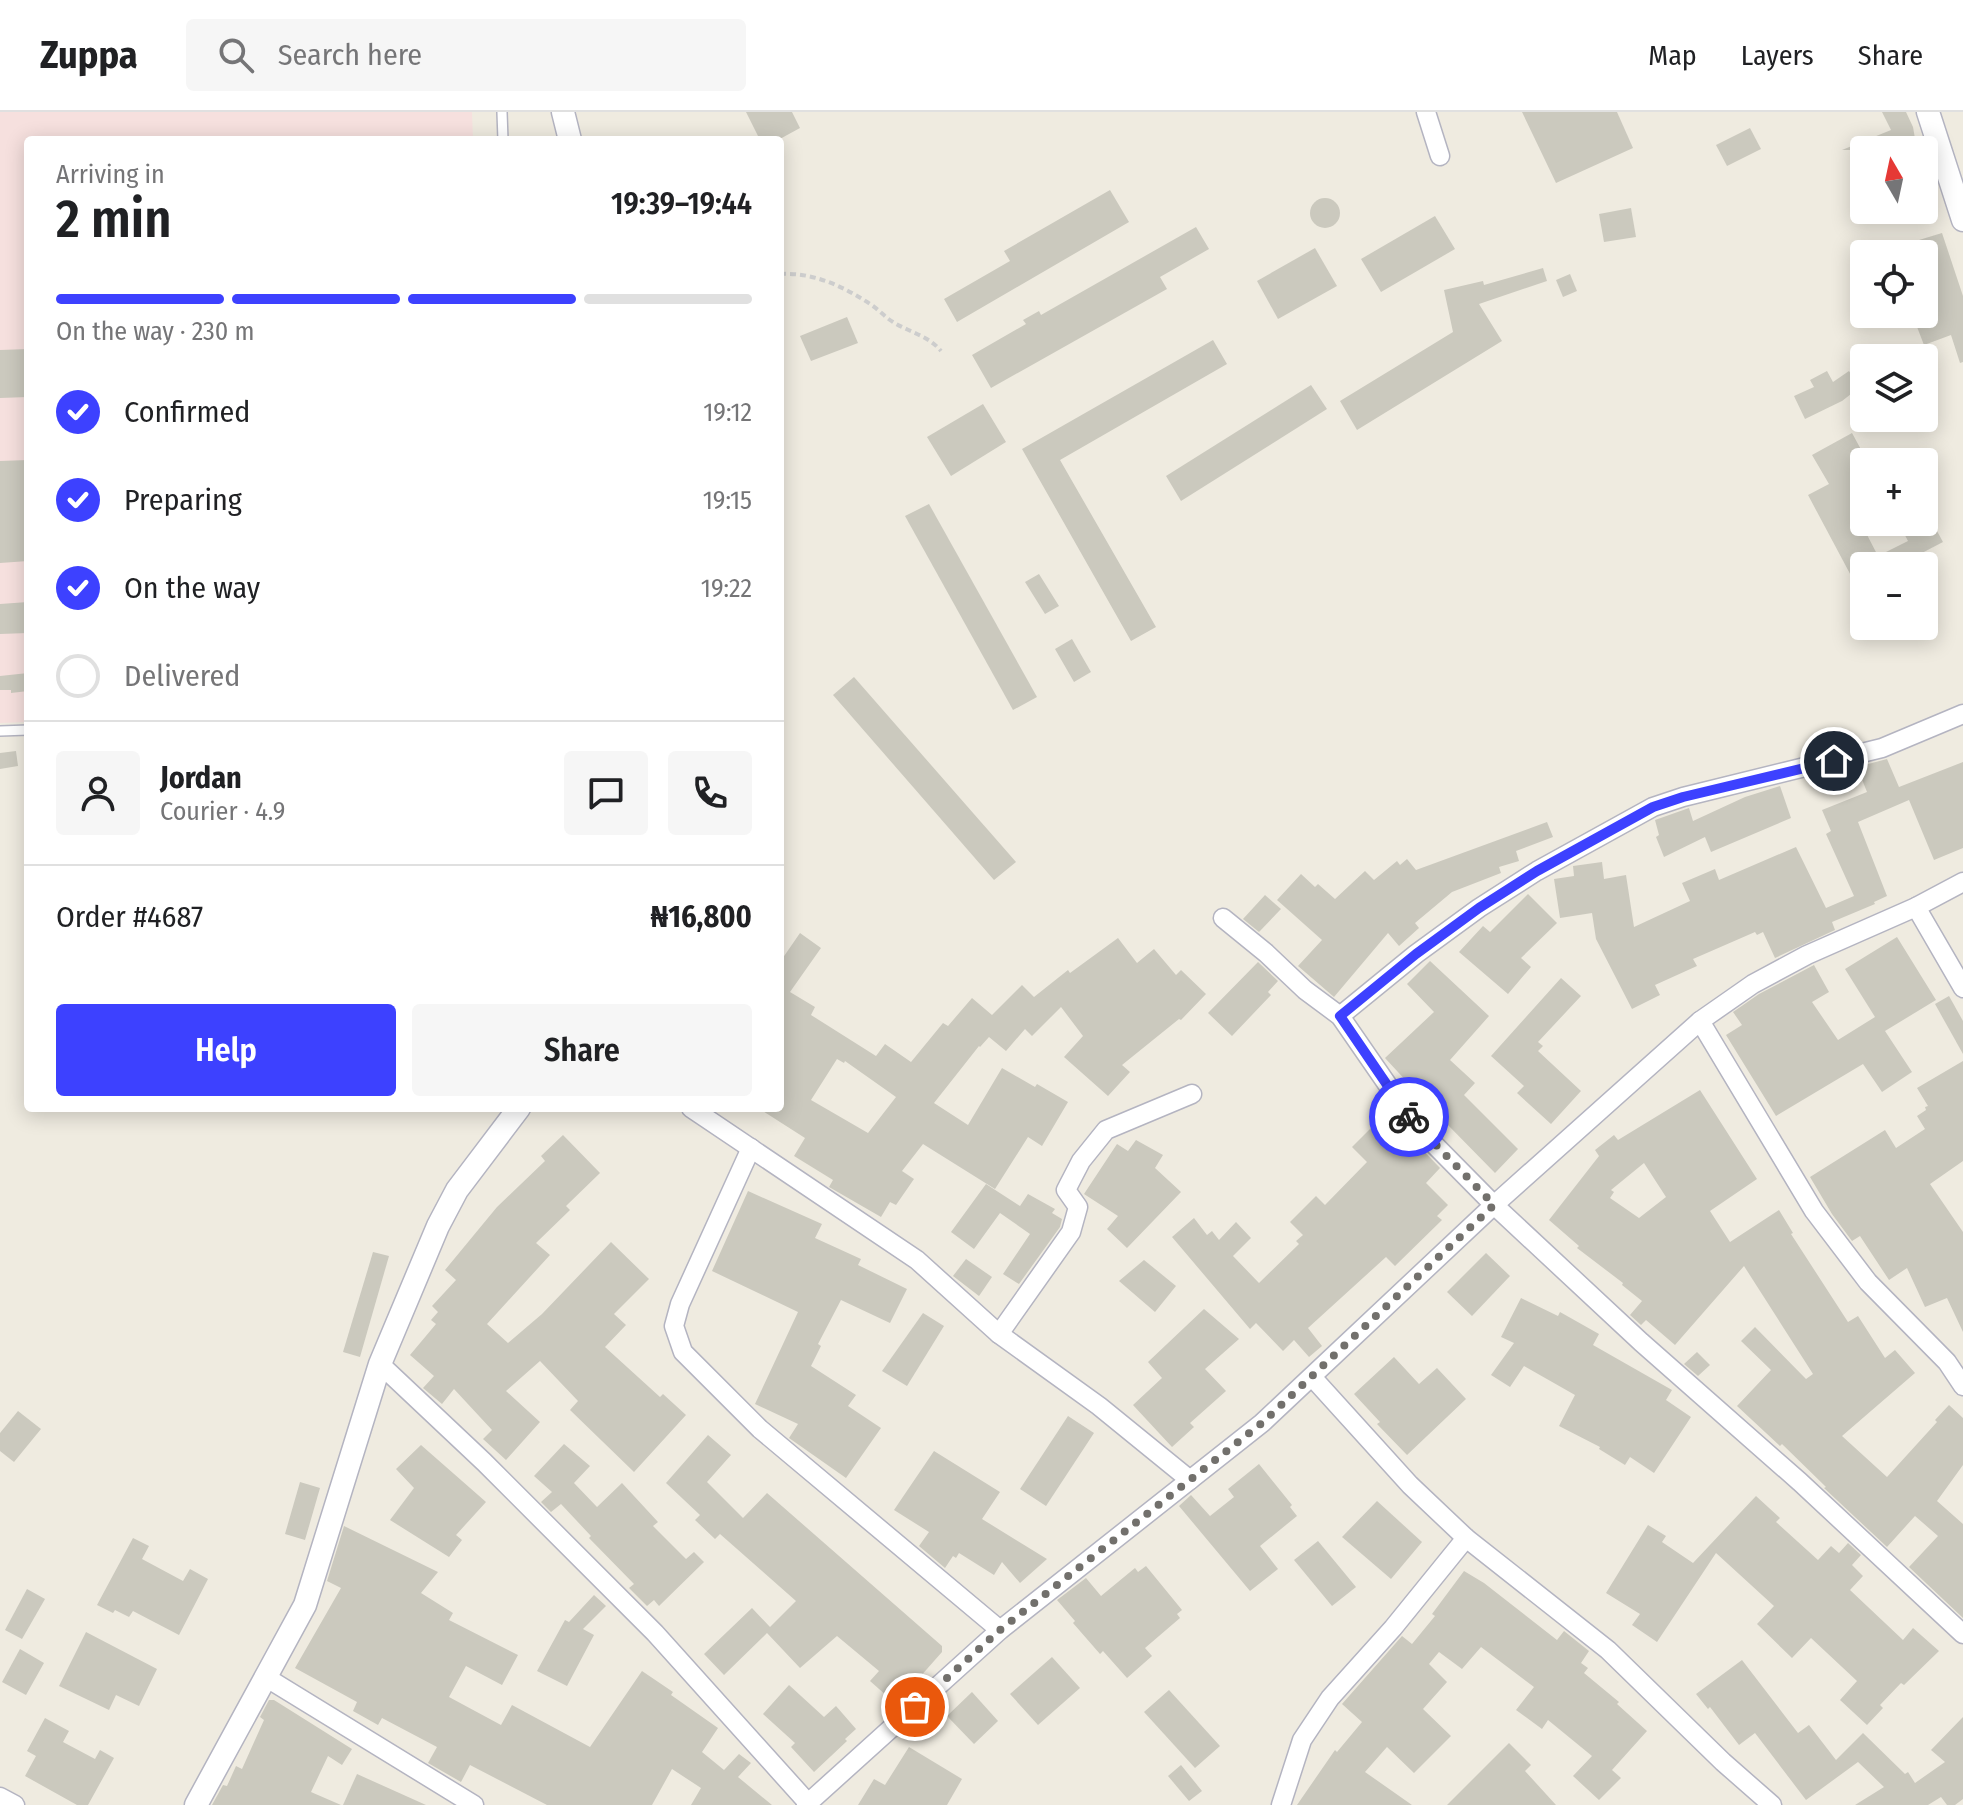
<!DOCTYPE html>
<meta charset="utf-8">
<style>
:root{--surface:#fff;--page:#f6f6f6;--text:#202124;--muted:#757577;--line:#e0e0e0;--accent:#3d41ff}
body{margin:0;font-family:"Fira Sans Condensed",sans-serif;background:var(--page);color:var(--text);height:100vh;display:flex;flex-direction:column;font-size:30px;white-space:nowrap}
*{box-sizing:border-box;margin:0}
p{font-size:26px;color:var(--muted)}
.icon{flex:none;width:44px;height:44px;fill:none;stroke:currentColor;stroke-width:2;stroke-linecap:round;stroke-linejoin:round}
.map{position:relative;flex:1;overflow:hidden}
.drawer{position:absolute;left:24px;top:24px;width:760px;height:976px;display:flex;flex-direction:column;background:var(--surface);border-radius:8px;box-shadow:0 4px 20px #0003}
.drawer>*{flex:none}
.needle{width:52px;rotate:351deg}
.controls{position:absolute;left:1850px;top:24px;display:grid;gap:16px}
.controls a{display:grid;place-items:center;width:88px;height:88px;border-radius:8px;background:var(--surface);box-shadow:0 4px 20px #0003;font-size:40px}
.pin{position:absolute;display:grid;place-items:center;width:68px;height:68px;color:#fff;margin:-34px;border:4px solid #fff;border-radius:50%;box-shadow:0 2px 8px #0007}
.courier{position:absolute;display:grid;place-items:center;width:80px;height:80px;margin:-40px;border:6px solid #3d41ff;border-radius:50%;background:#fff;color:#222;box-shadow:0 2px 10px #0007}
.headline em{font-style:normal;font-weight:600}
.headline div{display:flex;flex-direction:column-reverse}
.headline{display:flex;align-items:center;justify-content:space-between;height:136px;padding:0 32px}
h1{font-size:52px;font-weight:600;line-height:60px}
.bar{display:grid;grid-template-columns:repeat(4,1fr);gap:12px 8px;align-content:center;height:96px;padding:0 32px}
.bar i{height:10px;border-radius:6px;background:var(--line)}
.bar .selected{background:var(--accent)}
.bar p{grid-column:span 4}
.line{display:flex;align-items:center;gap:20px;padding:0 32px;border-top:2px solid var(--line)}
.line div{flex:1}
.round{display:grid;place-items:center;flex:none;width:84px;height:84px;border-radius:8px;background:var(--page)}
ol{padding:0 32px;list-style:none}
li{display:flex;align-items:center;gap:24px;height:88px}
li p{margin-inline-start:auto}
li .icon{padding:8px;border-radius:50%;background:var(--accent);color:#fff;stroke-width:4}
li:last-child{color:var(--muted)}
li i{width:44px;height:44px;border:4px solid var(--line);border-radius:50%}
.action{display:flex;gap:16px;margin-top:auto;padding:16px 32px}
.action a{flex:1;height:92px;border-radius:8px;background:var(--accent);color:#fff;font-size:32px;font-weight:600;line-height:92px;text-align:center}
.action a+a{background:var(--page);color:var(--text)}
header{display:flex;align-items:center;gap:48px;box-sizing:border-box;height:112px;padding:0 40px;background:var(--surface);border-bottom:2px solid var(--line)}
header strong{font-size:38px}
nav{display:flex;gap:44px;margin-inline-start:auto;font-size:28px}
.search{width:560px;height:72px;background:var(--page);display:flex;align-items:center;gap:20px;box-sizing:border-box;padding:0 28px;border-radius:8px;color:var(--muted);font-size:30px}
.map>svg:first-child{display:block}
</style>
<header>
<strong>Zuppa</strong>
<div class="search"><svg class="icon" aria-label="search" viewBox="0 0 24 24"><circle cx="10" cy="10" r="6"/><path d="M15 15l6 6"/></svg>Search here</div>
<nav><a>Map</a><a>Layers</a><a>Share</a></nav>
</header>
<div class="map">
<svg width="1963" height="1693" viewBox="0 0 1963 1693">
<rect width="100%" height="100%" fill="#efebe0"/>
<path fill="#f6e0de" d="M0 0H472L473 28H28V610L0 611Z"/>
<g fill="#cbc9be" fill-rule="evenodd">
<path d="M746 0H792L800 16 778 28H760Z"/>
<path d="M1522 0H1617L1633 36 1556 71Z"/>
<path d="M1882 0H1906L1913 15 1917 38H1842L1891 18Z"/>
<path d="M1750 16 1761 37 1727 54 1716 33Z"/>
<path d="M1110 78 1129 110 957 210 944 187 1010 149 1004 139Z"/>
<circle cx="1325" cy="101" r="15"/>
<path d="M1631 96 1636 125 1604 130 1599 102Z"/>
<path d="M1435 104 1455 137 1381 180 1361 147Z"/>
<path d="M1196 115 1209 137 1160 165 1167 177 991 276 972 243 1026 212 1023 208 1039 199 1041 203Z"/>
<path d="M1942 121 1963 184V250L1960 251 1951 223 1924 233 1912 202H1924V142L1919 128Z"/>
<path d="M1315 136 1337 174 1278 207 1257 169Z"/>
<path d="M1543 156 1547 169 1479 192 1502 229 1357 318 1340 289 1453 220 1444 178 1483 169 1484 173Z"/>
<path d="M1570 162 1577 179 1563 185 1556 168Z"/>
<path d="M847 205 858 231 811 249 800 224Z"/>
<path d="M1213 228 1227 252 1060 348 1156 515 1131 529 1022 337Z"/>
<path d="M28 237V285L0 286V238Z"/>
<path d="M1827 259 1833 270 1849 259 1860 275 1842 289 1805 307 1794 284 1814 275 1810 268Z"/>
<path d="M1311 273 1327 297 1181 389 1166 364Z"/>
<path d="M983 292 1006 330 951 364 927 325Z"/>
<path d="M1852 321 1864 343V417L1878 444 1908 429 1898 410H1932L1943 430 1897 454H1864V488L1808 383 1829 372 1812 343Z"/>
<path d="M28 348V449L0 451V349Z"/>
<path d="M929 392 1037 585 1013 598 905 404Z"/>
<path d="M1039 462 1059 494 1045 502 1025 470Z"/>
<path d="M28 490V521L0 522V492Z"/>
<path d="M1072 527 1091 560 1074 570 1055 537Z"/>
<path d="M28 561V579L11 581V578H0V564Z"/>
<path d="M854 565 1016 750 994 768 833 583Z"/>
<path d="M16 639 18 654 0 657V641Z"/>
<path d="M1887 647 1899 675 1963 650V736L1934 748 1909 688 1858 710 1887 784 1874 790 1875 792 1832 810 1835 818 1775 846 1763 820 1757 823 1755 820 1693 847 1697 854 1655 873 1660 883 1632 897 1596 827 1592 801 1560 806 1554 767 1574 764 1573 754 1602 750 1604 767 1626 763 1634 815 1690 789 1682 771 1715 757 1719 768 1796 735 1826 796 1854 784 1826 722 1831 719 1822 698 1867 680 1857 655Z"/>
<path d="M1780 674 1791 706 1711 740 1705 725 1664 745 1656 725 1659 723 1655 708 1689 696 1693 709 1745 685Z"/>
<path d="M1547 710 1553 725 1516 739 1519 749 1499 755 1501 761 1452 780 1415 811 1419 816 1399 834 1388 821 1334 885 1298 854 1322 828 1277 788 1301 762 1315 775 1318 772 1335 787 1365 759 1374 768 1397 749 1400 753 1407 747 1416 758Z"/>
<path d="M1528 782 1557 811 1521 846 1531 855 1508 882 1459 840 1483 814 1490 820Z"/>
<path d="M1265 783 1281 797 1259 820 1243 807Z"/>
<path d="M800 821 821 836 790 880 815 895 811 903 876 944 885 932 911 950 943 911 948 914 972 886 992 903 1022 873 1034 885 1068 858 1070 861 1118 826 1137 851 1154 837 1176 863 1181 858 1206 882 1181 908 1179 907 1122 953 1130 960 1108 984 1064 945 1083 924 1061 895 1032 924 1025 917 1006 939 989 925 980 935 979 934 934 991 968 1013 1002 956 1035 975 1037 972 1068 990 1042 1034 1028 1025 995 1077 923 1032 902 1059 914 1067 896 1093 890 1090 881 1105 829 1075 833 1068 794 1044 805 1026 758 996H780V850ZM837 947 844 951 845 949 896 985 868 1021 811 988Z"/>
<path d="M1897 825 1936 888 1885 919 1912 960 1882 980 1863 952 1776 1004 1726 923 1742 913 1733 900 1759 882 1814 853 1829 880 1812 890 1838 928 1875 905 1845 857Z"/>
<path d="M1430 849 1489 904 1450 948 1475 971 1464 983 1518 1037 1495 1061 1446 1011 1413 970 1410 973 1385 946 1434 900 1407 872Z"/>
<path d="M1258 850 1278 869 1268 880 1271 883 1232 924 1208 901Z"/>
<path d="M1561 866 1581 884 1538 930 1543 934 1538 939 1581 979 1551 1012 1517 981 1524 974 1491 944Z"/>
<path d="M1949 884 1963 909V942L1935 892Z"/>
<path d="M1963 949V1049L1930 1072 1963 1120V1220L1947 1186 1925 1195 1907 1156 1889 1168 1860 1124 1852 1129 1832 1102 1810 1065 1885 1018 1896 1036 1925 1017 1917 1004 1926 998 1925 995 1928 994 1917 976Z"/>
<path d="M1700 978 1757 1067 1710 1099 1730 1130 1779 1098 1793 1121 1791 1122 1848 1210 1858 1204 1885 1246 1895 1238 1915 1261 1842 1324 1887 1365 1937 1310 1935 1308 1949 1293 1963 1306V1353L1937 1389 1963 1412V1506L1909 1455 1938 1424 1915 1404 1887 1435 1824 1376 1826 1375 1782 1332 1780 1334 1737 1294 1771 1258 1741 1229 1755 1215 1806 1267 1813 1262 1744 1154 1675 1233 1646 1208 1641 1213 1630 1203 1642 1189 1622 1173 1623 1171 1577 1136 1579 1134 1549 1108 1599 1044 1595 1038 1614 1023 1618 1028ZM1644 1051 1666 1085 1639 1106 1610 1086 1614 1080 1611 1078Z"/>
<path d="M1380 1007 1408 1035 1414 1029 1440 1056 1426 1071 1448 1093 1437 1104 1442 1108 1395 1154 1386 1145 1308 1216 1322 1234 1309 1245 1294 1228 1283 1239 1256 1211 1250 1217 1172 1125 1194 1106 1207 1123 1212 1119 1219 1128 1236 1110 1251 1126 1233 1144 1259 1171 1299 1132 1296 1129 1303 1123 1290 1110 1316 1084 1325 1093 1367 1050 1352 1035Z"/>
<path d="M563 1023 600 1061 566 1094 570 1098 536 1131 550 1143 487 1212 508 1231 542 1202 611 1130 649 1167 614 1202 626 1213 605 1235 660 1285 663 1282 686 1303 634 1360 570 1298 578 1289 540 1249 506 1279 540 1310 506 1348 483 1327 492 1318 454 1277 442 1292 423 1276 434 1264 410 1243 436 1212 431 1208 438 1200 432 1194 456 1168 445 1158 497 1095 545 1049 541 1044Z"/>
<path d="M1136 1028 1163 1043 1155 1056 1181 1080 1127 1136 1107 1117 1118 1104 1084 1082 1117 1032 1128 1039Z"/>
<path d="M986 1072 1020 1094 1028 1082 1055 1097 1052 1101 1062 1107 1060 1115 1019 1172 1003 1162 1030 1122 1000 1101 974 1137 951 1120Z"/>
<path d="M748 1079 822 1112 815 1126 861 1147 858 1153 907 1177 890 1211 841 1188 818 1232 821 1234 811 1254 856 1283 848 1294 881 1316 846 1366 789 1326 798 1312 755 1292 798 1200 712 1159Z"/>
<path d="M373 1140 389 1144 360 1245 343 1240Z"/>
<path d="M1486 1141 1510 1164 1472 1204 1447 1180Z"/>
<path d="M966 1147 992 1165 979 1184 953 1164Z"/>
<path d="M1144 1148 1176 1174 1155 1200 1119 1169Z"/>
<path d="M1521 1186 1558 1204 1560 1200 1599 1222 1593 1233 1672 1278 1666 1288 1691 1305 1654 1361 1630 1345 1625 1353 1599 1337 1600 1335 1559 1314 1575 1283 1524 1254 1510 1275 1491 1263 1514 1231 1501 1225Z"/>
<path d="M1204 1197 1239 1227 1205 1257 1226 1279 1190 1311 1194 1315 1172 1335 1133 1293 1162 1266 1148 1250Z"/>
<path d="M923 1201 944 1214 907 1274 882 1259Z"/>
<path d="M1697 1240 1710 1253 1698 1264 1684 1252Z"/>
<path d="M1394 1245 1419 1272 1437 1256 1466 1287 1407 1343 1377 1312 1380 1310 1354 1282Z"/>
<path d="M18 1299 41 1317 14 1350 0 1339V1321Z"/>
<path d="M1068 1304 1094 1321 1046 1394 1020 1377Z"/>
<path d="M708 1323 731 1343 707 1370 743 1406 767 1381 942 1534V1540L896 1592 870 1569 879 1559 837 1524 800 1556 767 1521 724 1563 704 1542 752 1496 770 1515 796 1489 720 1422 715 1427 695 1408 700 1403 666 1371Z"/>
<path d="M564 1332 590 1354 574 1371 597 1395 622 1371 658 1410 653 1414 686 1447 694 1440 704 1450 659 1494 654 1488 647 1494 629 1476 634 1472 589 1426 591 1424 561 1392 551 1400 541 1390 552 1380 534 1364Z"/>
<path d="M421 1333 486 1390 456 1423 462 1428 449 1445 390 1408 414 1376 396 1357Z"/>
<path d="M934 1339 1000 1380 982 1407 1047 1447 1020 1471 1002 1450 994 1463 959 1441 956 1446 953 1444 945 1456 919 1434 929 1420 894 1398Z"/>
<path d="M1259 1352 1292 1393 1290 1395 1297 1404 1260 1434 1278 1457 1250 1479 1179 1394 1191 1383 1210 1404 1234 1385 1228 1377Z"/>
<path d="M300 1370 320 1376 305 1428 285 1422Z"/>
<path d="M1756 1384 1780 1406 1776 1410 1818 1448 1831 1434 1839 1441 1848 1431 1861 1443 1852 1453 1863 1464 1850 1478 1903 1528 1913 1516 1939 1539 1904 1573 1901 1571 1880 1593 1883 1596 1867 1613 1840 1588 1857 1569 1811 1526 1792 1546 1757 1512 1774 1494 1716 1441 1657 1530 1632 1513 1640 1502 1606 1481 1648 1413 1666 1424 1662 1430 1693 1451Z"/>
<path d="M1377 1389 1422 1430 1391 1467 1342 1425Z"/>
<path d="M344 1414 438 1460 421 1481 453 1501 449 1508 518 1543 502 1573 466 1554 449 1585 501 1613 512 1593 590 1635 642 1559 673 1580 671 1583 718 1616 702 1640 724 1658 739 1642 751 1651 738 1665 772 1693H691L701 1676 672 1657 652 1693H547L470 1653 461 1670 428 1651 437 1635 382 1606 378 1613 353 1599 357 1590 295 1556 341 1476 327 1469Z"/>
<path d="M133 1426 149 1434 142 1447 183 1469 190 1457 208 1467 179 1523 133 1499 129 1505 115 1498 113 1501 97 1493Z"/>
<path d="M1318 1429 1356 1475 1332 1494 1294 1448Z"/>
<path d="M1146 1454 1182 1498 1177 1502 1180 1506 1145 1536 1152 1544 1127 1566 1103 1539 1100 1542 1073 1511 1075 1509 1057 1488 1086 1466 1101 1484 1135 1456 1138 1460Z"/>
<path d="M1464 1459 1484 1471 1557 1528 1564 1519 1589 1539 1581 1551 1588 1556 1584 1561 1619 1590 1617 1592 1647 1619 1612 1658 1621 1666 1599 1688 1573 1664 1592 1644 1548 1608 1542 1617 1516 1598 1534 1575 1481 1535 1462 1557 1439 1540 1429 1552 1447 1570 1423 1597 1451 1624 1414 1661 1387 1635 1365 1660 1412 1693H1297L1335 1638 1337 1640 1362 1610 1342 1592 1402 1524 1412 1532 1435 1504 1432 1502Z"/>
<path d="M27 1477 45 1487 22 1527 5 1518Z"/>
<path d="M594 1483 606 1494 583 1517 594 1523 567 1574 537 1559 565 1508 569 1510Z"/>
<path d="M86 1520 157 1557 139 1594 116 1583 109 1598 59 1574Z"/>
<path d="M20 1537 44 1551 26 1583 2 1570Z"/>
<path d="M1052 1545 1080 1576 1038 1613 1010 1582Z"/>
<path d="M1742 1548 1798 1621 1809 1613 1836 1648 1863 1621 1905 1662 1908 1660 1915 1671 1945 1650 1931 1638 1963 1605V1687L1955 1693H1947L1941 1685 1928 1693H1855L1884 1675 1858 1650 1806 1688 1755 1621 1739 1633 1710 1595 1708 1597 1696 1582Z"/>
<path d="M789 1573 824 1605 836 1594 856 1617 845 1627 847 1629 814 1660 791 1635 795 1631 763 1602Z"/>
<path d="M1169 1578 1220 1634 1195 1656 1144 1600Z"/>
<path d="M972 1580 998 1609 974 1632 947 1604Z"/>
<path d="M269 1588H274L352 1637 342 1653 328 1644 311 1680 341 1693H212L223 1673 227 1674 236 1654 242 1657 264 1608 260 1605Z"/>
<path d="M45 1606 69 1619 63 1630 95 1647 100 1638 114 1646 88 1693H77L25 1664 36 1644 27 1639Z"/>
<path d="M1509 1631 1531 1653 1525 1659 1556 1693H1447Z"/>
<path d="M909 1635 962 1667 947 1693H858L874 1667 885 1673Z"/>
<path d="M1181 1653 1202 1679 1189 1689 1168 1664Z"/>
<path d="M357 1662 426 1693H343Z"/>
</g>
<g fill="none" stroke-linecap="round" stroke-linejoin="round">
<defs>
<g id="service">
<path d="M502 0 503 28"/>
<path d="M0 619 28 618"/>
</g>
<g id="minor">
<path d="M1426 0 1440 44"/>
<path d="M1916 795 1963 876"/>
<path d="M1223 806 1266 841 1305 878 1340 904 1416 1014 1494 1093 1641 1230 1800 1370 1963 1522"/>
<path d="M1340 904 1416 842 1479 796 1537 759 1653 695 1683 685 1882 636 1963 602"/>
<path d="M1700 909 1814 1099 1868 1170 1947 1250 1963 1274"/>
<path d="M691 996 917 1148 999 1222 1099 1294 1190 1368"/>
<path d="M751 1036 680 1192 674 1214 683 1240 760 1317 1000 1518"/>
<path d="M999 1222 1071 1120 1078 1095 1066 1078 1081 1049 1106 1018 1192 982"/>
<path d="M380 1252 484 1350 655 1521 808 1691"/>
<path d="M1313 1266 1410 1373 1466 1426 1608 1538 1723 1650 1772 1693"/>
<path d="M267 1566 474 1693"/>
<path d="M0 1685 15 1693"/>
<path d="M806 1693 1000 1518 1262 1311 1494 1093 1700 909 1753 872 1807 843 1916 795 1963 770"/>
<path d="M1281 1693 1302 1628 1330 1586 1393 1516 1466 1426"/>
</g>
<g id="tertiary">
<path d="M563 0 570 28"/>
<path d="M1928 0 1963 108"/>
<path d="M196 1693 305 1493 380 1252 438 1114 457 1078 519 996"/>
</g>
</defs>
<use href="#service" stroke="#b4b4c1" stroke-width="12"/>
<use href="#minor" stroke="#b4b4c1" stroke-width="21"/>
<use href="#tertiary" stroke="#b4b4c1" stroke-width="25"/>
<path stroke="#cdcdcd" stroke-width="4" stroke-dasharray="6 4" stroke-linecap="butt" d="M780 162C814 160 845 175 873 194 880 199 886 206 893 210 909 220 929 224 941 239"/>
<use href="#service" stroke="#fff" stroke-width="9"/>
<use href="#minor" stroke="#fff" stroke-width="18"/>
<use href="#tertiary" stroke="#fff" stroke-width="22"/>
</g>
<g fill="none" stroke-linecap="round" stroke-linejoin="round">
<path stroke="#72706c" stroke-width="8" stroke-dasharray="0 14.4" d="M915 1595 1000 1518 1262 1311 1494 1093 1409 1005"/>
<path stroke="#3d41ff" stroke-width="10" d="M1409 1005 1340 904 1416 842 1479 796 1537 759 1653 695 1683 685 1834 649"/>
</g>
</svg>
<div class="controls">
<a><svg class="needle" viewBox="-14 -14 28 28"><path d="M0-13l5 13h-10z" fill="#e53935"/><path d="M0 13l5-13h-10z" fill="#757577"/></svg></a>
<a><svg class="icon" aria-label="locate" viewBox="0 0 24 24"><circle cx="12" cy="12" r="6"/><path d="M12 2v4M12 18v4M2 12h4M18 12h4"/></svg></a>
<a><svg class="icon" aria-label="layers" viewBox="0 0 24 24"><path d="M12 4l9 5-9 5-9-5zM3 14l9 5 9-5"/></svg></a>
<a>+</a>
<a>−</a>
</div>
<div class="pin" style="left:915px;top:1595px;background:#ea580c"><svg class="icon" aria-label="bag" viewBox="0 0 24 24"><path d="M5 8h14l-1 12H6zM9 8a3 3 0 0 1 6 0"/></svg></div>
<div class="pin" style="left:1834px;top:649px;background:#1f2937"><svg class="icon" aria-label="home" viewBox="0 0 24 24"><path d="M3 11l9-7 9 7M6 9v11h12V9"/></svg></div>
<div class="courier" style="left:1409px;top:1005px"><svg class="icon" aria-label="bike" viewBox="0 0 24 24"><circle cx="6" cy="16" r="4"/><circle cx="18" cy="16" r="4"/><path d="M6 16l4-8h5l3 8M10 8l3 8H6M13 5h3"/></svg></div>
<section class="drawer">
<div class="headline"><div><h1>2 min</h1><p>Arriving in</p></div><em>19:39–19:44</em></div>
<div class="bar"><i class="selected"></i><i class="selected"></i><i class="selected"></i><i></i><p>On the way · 230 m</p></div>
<ol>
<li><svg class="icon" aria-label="check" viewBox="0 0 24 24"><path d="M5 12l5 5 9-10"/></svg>Confirmed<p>19:12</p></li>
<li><svg class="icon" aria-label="check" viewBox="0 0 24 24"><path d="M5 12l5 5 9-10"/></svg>Preparing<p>19:15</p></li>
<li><svg class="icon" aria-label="check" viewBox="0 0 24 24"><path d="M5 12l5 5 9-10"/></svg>On the way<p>19:22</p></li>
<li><i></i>Delivered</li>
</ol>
<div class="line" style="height:144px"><a class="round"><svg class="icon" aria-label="person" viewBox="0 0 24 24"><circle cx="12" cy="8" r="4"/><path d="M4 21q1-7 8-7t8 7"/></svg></a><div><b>Jordan</b><p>Courier · 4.9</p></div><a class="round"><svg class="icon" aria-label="chat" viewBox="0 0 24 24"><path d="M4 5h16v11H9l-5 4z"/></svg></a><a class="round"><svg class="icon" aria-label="phone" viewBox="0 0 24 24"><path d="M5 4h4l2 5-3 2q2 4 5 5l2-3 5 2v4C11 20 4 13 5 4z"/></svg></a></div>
<div class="line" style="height:104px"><div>Order #4687</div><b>₦16,800</b></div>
<div class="action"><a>Help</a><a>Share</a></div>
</section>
</div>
